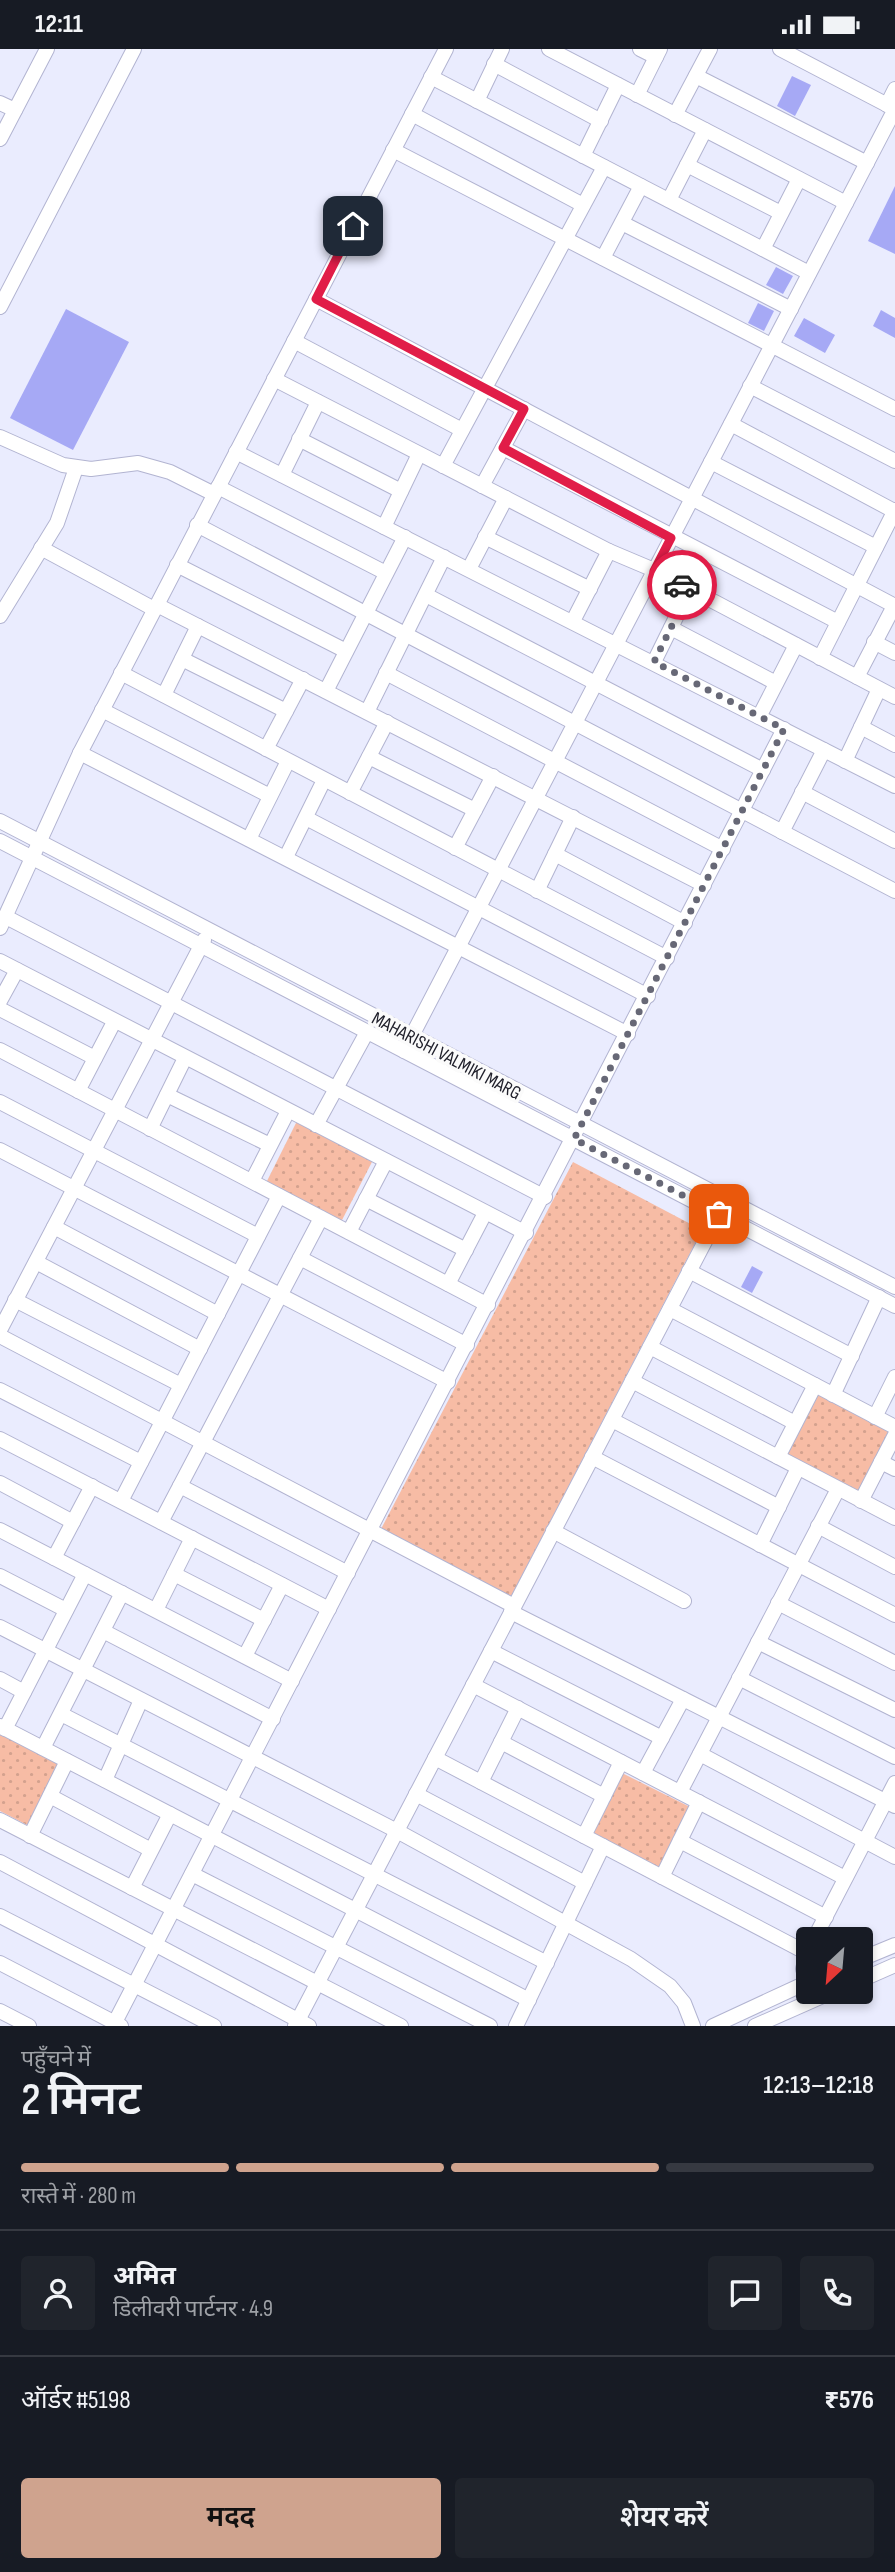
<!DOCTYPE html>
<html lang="hi">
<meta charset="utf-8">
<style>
:root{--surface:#171b24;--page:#20242c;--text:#f1f3f6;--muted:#9ea1a6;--line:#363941;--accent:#cfa38e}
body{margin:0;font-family:"Sofia Sans Condensed","Noto Sans Devanagari",sans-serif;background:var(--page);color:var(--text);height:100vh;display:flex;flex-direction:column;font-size:26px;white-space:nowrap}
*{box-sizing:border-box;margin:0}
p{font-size:23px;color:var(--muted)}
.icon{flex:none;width:38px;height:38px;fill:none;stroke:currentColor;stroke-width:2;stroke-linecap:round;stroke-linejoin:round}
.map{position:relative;height:1977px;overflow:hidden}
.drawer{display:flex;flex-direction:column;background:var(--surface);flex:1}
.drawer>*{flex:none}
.needle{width:46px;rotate:206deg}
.controls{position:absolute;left:796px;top:1878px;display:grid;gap:14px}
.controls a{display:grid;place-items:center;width:77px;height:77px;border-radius:7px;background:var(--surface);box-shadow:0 4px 10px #0003;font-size:35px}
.pin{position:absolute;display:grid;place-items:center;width:60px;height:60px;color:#fff;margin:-30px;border-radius:14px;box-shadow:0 4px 10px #0006}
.courier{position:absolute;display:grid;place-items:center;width:70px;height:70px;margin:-35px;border:5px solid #e11d48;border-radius:50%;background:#fff;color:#222;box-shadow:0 2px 9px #0007}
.summary em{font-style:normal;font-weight:600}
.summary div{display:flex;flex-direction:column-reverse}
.summary{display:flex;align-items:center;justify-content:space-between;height:119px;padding:0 21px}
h1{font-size:46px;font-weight:600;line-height:52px}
.bar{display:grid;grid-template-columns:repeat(4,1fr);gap:10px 7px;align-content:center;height:84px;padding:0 21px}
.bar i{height:9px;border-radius:5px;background:var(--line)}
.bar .selected{background:var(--accent)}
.bar p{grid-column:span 4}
.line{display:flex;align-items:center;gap:18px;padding:0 21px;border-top:2px solid var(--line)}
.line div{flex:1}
.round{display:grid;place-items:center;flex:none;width:74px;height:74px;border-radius:7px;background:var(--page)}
.button{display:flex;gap:14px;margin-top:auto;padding:14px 21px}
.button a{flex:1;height:80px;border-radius:7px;background:var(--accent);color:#111;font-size:28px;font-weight:600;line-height:80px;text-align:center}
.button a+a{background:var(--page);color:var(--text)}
.status{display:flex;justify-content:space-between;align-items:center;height:49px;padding:0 35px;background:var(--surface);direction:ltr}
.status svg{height:19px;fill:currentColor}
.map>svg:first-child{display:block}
</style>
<div class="status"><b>12:11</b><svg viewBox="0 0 49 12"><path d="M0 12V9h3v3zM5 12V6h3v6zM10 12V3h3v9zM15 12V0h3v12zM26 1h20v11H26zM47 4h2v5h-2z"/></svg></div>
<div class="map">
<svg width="895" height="1977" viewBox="0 0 895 1977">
<defs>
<pattern id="park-dots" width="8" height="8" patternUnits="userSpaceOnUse" patternTransform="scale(1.75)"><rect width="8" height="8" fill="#f7bca5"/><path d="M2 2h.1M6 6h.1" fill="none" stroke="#d3a18e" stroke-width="1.8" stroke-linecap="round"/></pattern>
</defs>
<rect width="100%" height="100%" fill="#eaecfe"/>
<g fill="url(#park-dots)">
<path d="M297 1072 373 1111 341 1173 266 1134Z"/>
<path d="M573 1113 702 1181 511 1548 381 1480Z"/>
<path d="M816 1343 891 1382 860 1443 784 1404Z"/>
<path d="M0 1684 60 1716 29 1777 0 1762Z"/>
<path d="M618 1722 694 1760 662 1822 587 1783Z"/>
</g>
<g fill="#a6a9f5">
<path d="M792 27 811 36 795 67 777 57Z"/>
<path d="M895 137V205L868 192Z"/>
<path d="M776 218 793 227 783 245 766 236Z"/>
<path d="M758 254 774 262 764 282 748 274Z"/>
<path d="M66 260 129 293 73 401 10 369Z"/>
<path d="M881 261 895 269V289L873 277Z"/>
<path d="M804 269 835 286 825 304 794 287Z"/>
<path d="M752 1217 763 1223 752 1244 741 1238Z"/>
</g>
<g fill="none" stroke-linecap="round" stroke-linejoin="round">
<defs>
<g id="minor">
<path d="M549 0 846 154"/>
<path d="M640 0 656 8"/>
<path d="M494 15 601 72"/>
<path d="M696 27 867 114"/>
<path d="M431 28 809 224"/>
<path d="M637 46 660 0"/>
<path d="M477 52 502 0"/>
<path d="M0 54 15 61"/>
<path d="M887 56 895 40"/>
<path d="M412 65 583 156"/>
<path d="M675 66 710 0"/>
<path d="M0 90 47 0"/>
<path d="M393 101 895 360"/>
<path d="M583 107 618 36"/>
<path d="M687 116 781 164"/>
<path d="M669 151 705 81"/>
<path d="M622 174 791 260"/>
<path d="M763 200 799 130"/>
<path d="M603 209 641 137"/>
<path d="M316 250 895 557"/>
<path d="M0 258 134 0"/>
<path d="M294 292 462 381"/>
<path d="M274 330 609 502 654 521 895 648"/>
<path d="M750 337 895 412"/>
<path d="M731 375 894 462"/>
<path d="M0 388 63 416 91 420 138 414 170 423 214 445"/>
<path d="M299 390 401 442"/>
<path d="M503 399 838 573"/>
<path d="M236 403 895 737"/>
<path d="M711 413 876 498"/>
<path d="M443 417 604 118"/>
<path d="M282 426 318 353"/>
<path d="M482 437 524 360"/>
<path d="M218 438 386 524"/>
<path d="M197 476 895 842"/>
<path d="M384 478 419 405"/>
<path d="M485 488 590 540"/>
<path d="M41 499 154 560"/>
<path d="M177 516 346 602"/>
<path d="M469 520 506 449"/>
<path d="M426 546 763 721"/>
<path d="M157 556 704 836"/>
<path d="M0 567 57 474 76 419"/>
<path d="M573 572 609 502"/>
<path d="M671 579 776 634"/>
<path d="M874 593 895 604"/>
<path d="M820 609 895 461"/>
<path d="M182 610 286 662"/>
<path d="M654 613 690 540"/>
<path d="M121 624 667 909"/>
<path d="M386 624 723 800"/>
<path d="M857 628 894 557"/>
<path d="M326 642 405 488"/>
<path d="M164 646 198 577"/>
<path d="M102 661 270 747"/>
<path d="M367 663 444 508"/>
<path d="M759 668 796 596"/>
<path d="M861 678 895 696"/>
<path d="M266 700 303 630"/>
<path d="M80 704 628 985"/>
<path d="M369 708 475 761"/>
<path d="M845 712 879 640"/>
<path d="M802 743 895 792"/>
<path d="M350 744 387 673"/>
<path d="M306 769 648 947"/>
<path d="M0 772 895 1238"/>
<path d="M782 783 824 701"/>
<path d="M249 790 288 712"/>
<path d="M0 792 895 1257"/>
<path d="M455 799 493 727"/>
<path d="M555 805 685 874"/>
<path d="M286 808 324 731"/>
<path d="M537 842 573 768"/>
<path d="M6 868 545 1148"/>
<path d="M0 879 80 704 446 0"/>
<path d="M0 912 526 1184"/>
<path d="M0 952 17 921"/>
<path d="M0 960 95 1009"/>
<path d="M0 1001 488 1256"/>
<path d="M404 1002 895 60 780 0"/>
<path d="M78 1042 114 973"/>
<path d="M167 1046 270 1096"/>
<path d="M0 1053 258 1187"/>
<path d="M316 1076 367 983"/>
<path d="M150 1080 185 1009"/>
<path d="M0 1101 448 1333"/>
<path d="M252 1132 288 1062"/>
<path d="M366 1150 466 1201"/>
<path d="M54 1178 218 1265"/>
<path d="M349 1183 386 1112"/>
<path d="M300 1209 467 1296"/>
<path d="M36 1213 200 1300"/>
<path d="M689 1222 852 1307"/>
<path d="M448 1235 485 1164"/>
<path d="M15 1251 181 1336"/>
<path d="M670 1260 895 1378"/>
<path d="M0 1281 204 891"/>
<path d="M0 1287 514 1557"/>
<path d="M650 1298 795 1374"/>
<path d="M632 1332 895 1469"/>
<path d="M0 1341 141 1413"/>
<path d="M833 1346 879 1248"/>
<path d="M875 1368 895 1328"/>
<path d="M612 1371 779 1458"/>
<path d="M0 1390 329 1560"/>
<path d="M592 1408 895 1566"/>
<path d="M778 1408 815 1336"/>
<path d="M881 1413 895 1420"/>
<path d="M0 1434 73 1473"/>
<path d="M180 1437 348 1524"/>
<path d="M121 1452 279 1147"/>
<path d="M861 1452 895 1386"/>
<path d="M161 1473 321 1169"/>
<path d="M818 1477 895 1518"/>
<path d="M0 1481 292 1632"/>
<path d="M553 1482 684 1552"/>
<path d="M760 1496 798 1419"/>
<path d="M54 1509 92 1437"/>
<path d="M174 1525 264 1571"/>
<path d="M0 1527 66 1561"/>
<path d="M778 1554 895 1614"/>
<path d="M156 1561 192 1489"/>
<path d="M511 1563 895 1757"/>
<path d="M0 1578 397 1782 631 1910 670 1937 684 1954 693 1977"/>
<path d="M103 1582 273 1670"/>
<path d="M758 1593 895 1661"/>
<path d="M491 1602 662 1689"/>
<path d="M245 1607 282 1536"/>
<path d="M739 1629 895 1708"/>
<path d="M0 1630 24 1643"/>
<path d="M473 1636 845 1829"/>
<path d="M61 1665 547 1914"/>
<path d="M0 1677 529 1951"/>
<path d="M5 1680 85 1525"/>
<path d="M501 1693 604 1747"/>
<path d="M43 1699 122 1544"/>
<path d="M700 1705 895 1808"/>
<path d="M435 1709 807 1904"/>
<path d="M643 1724 683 1650"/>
<path d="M105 1731 141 1651"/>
<path d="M481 1733 518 1659"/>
<path d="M680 1743 838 1440"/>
<path d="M416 1745 585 1834"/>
<path d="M50 1747 151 1801"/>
<path d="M0 1771 401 1977"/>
<path d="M30 1787 67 1712"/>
<path d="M584 1787 621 1713"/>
<path d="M680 1792 826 1868"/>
<path d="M0 1813 309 1977"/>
<path d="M192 1825 490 1977"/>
<path d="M662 1828 699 1753"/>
<path d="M132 1839 170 1765"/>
<path d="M0 1867 214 1977"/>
<path d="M814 1890 895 1734"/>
<path d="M808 1902 803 1920 808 1935"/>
<path d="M861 1910 895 1896"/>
<path d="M0 1914 121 1977"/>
<path d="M861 1931 895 1916"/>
<path d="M0 1962 29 1977"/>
<path d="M113 1977 784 680"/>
<path d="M295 1977 724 1156"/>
<path d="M516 1977 603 1797"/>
<path d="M713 1977 808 1933"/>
<path d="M755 1977 834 1942"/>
</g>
</defs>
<use href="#minor" stroke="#b2b4d1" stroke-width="16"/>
<use href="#minor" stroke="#fff" stroke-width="14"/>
</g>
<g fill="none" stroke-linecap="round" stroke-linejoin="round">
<path stroke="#676876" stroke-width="7" stroke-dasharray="0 12.6" d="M682 536 690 540 654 613 784 680 574 1090 719 1165"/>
<path stroke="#e11d48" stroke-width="9" d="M353 177 316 250 524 360 503 399 671 489 654 522 682 536"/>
</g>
<g text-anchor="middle" stroke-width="7" stroke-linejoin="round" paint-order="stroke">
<g font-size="19" fill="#21212c" stroke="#fbfbfb">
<text transform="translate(447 1006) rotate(28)" y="7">MAHARISHI VALMIKI MARG</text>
</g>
</g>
</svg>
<div class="controls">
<a><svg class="needle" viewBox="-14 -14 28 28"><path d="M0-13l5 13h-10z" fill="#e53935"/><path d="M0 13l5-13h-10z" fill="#9ea1a6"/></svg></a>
</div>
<div class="pin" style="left:719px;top:1165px;background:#ea580c"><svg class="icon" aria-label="bag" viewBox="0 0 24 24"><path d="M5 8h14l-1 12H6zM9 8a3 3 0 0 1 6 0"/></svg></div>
<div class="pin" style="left:353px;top:177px;background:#1f2937"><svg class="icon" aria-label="home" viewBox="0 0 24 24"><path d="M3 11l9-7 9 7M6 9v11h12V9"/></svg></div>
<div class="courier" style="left:682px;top:536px"><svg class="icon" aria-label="car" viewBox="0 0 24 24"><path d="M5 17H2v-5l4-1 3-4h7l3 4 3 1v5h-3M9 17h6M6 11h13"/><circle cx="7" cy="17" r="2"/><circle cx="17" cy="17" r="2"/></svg></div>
</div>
<section class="drawer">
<div class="summary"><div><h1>2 मिनट</h1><p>पहुँचने में</p></div><em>12:13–12:18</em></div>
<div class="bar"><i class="selected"></i><i class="selected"></i><i class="selected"></i><i></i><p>रास्ते में · 280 m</p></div>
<div class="line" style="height:126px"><a class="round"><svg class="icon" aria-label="person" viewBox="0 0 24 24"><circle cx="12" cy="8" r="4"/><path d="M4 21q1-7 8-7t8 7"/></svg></a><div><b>अमित</b><p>डिलीवरी पार्टनर · 4.9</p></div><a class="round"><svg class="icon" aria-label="chat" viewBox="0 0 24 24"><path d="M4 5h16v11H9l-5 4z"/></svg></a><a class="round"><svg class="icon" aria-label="phone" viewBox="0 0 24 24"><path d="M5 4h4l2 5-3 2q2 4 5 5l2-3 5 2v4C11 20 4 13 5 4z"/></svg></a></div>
<div class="line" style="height:91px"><div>ऑर्डर #5198</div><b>₹576</b></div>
<div class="button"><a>मदद</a><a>शेयर करें</a></div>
</section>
